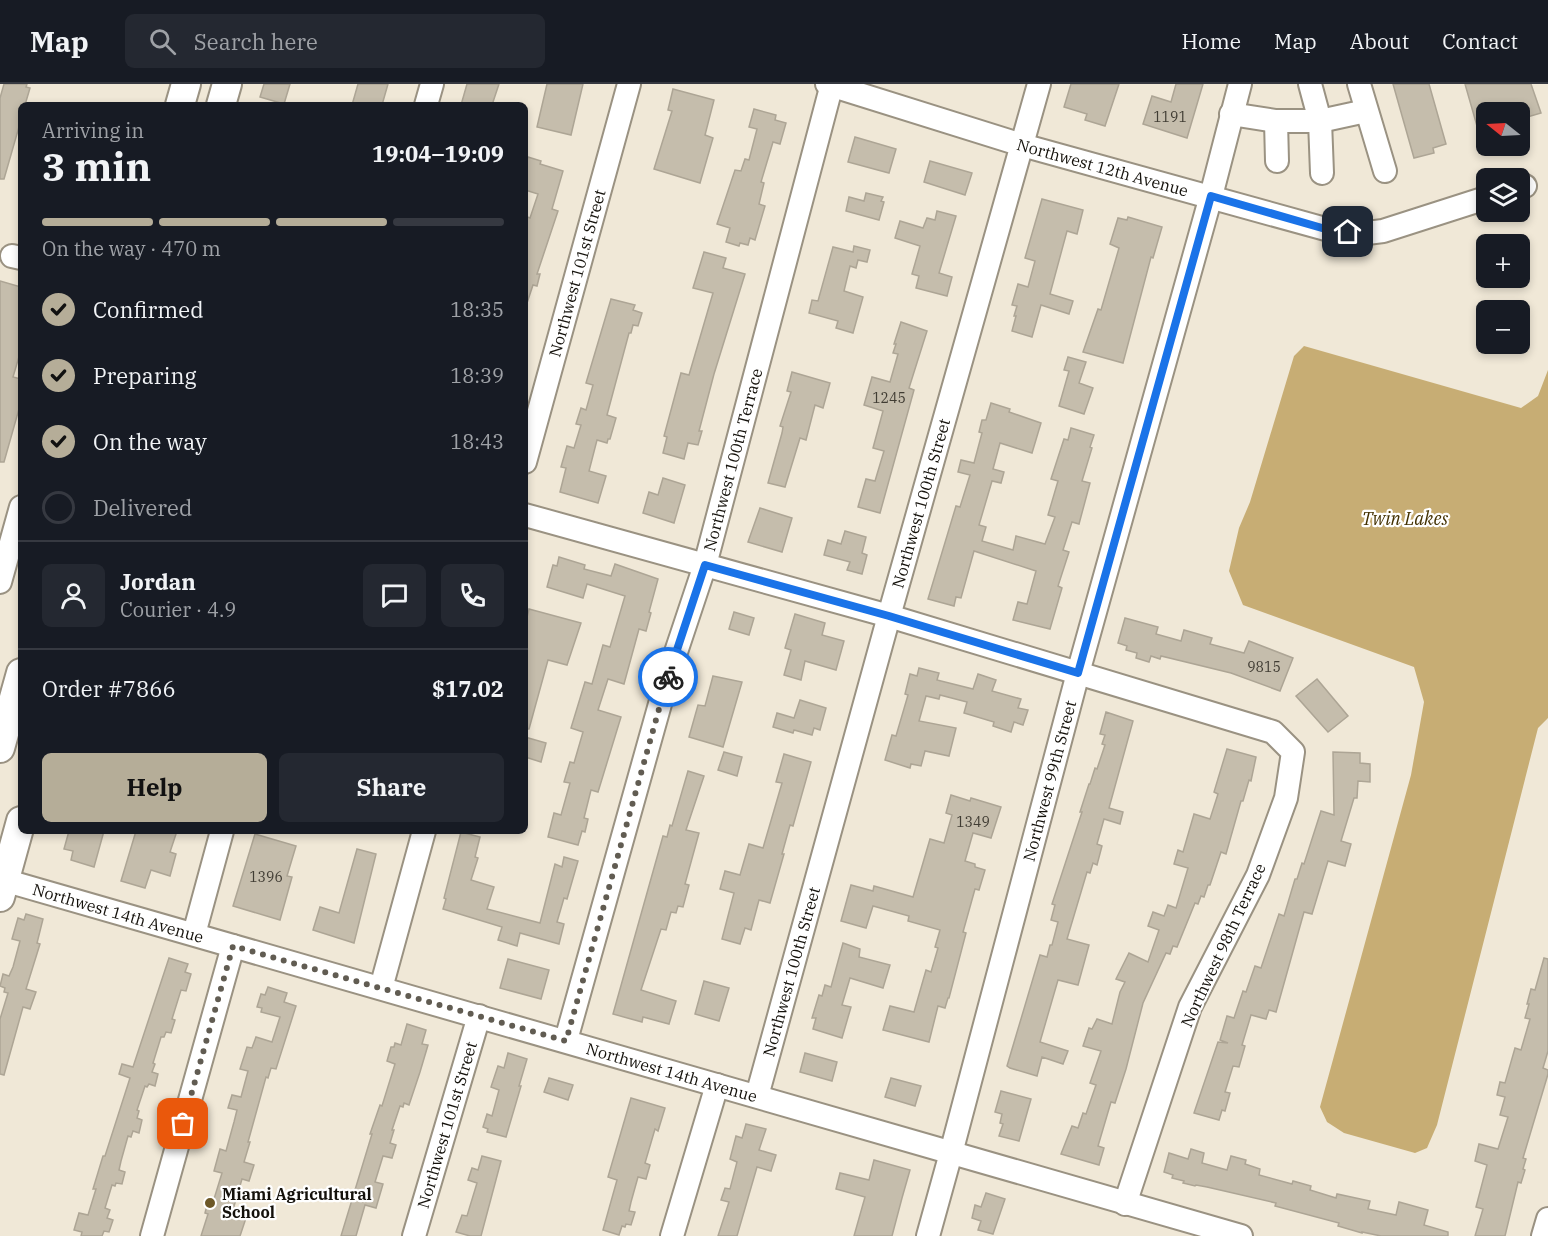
<!DOCTYPE html>
<meta charset="utf-8">
<style>
:root{--surface:#171b24;--page:#242831;--text:#f1f3f6;--muted:#9ea1a6;--line:#363941;--accent:#b5ad98}
body{margin:0;font-family:"IBM Plex Serif",serif;background:var(--page);color:var(--text);height:100vh;display:flex;flex-direction:column;font-size:22px;white-space:nowrap}
*{box-sizing:border-box;margin:0}
p{font-size:20px;color:var(--muted)}
.icon{flex:none;width:33px;height:33px;fill:none;stroke:currentColor;stroke-width:2;stroke-linecap:round;stroke-linejoin:round}
.map{position:relative;flex:1;overflow:hidden}
.side{position:absolute;left:18px;top:18px;width:510px;height:732px;display:flex;flex-direction:column;background:var(--surface);border-radius:9px;box-shadow:0 3px 9px #0003}
.side>*{flex:none}
.needle{width:39px;rotate:288deg}
.fabs{position:absolute;left:1476px;top:18px;display:grid;gap:12px}
.fabs a{display:grid;place-items:center;width:54px;height:54px;border-radius:9px;background:var(--surface);box-shadow:0 3px 9px #0003;font-size:30px}
.pin{position:absolute;display:grid;place-items:center;width:51px;height:51px;color:#fff;margin:-26px;border-radius:12px;box-shadow:0 3px 9px #0006}
.courier{position:absolute;display:grid;place-items:center;width:60px;height:60px;margin:-30px;border:4px solid #1a73e8;border-radius:50%;background:#fff;color:#222;box-shadow:0 2px 8px #0007}
.head em{font-style:normal;font-weight:800}
.head div{display:flex;flex-direction:column-reverse}
.head{display:flex;align-items:center;justify-content:space-between;height:102px;padding:0 24px}
h1{font-size:39px;font-weight:800;line-height:45px}
.bar{display:grid;grid-template-columns:repeat(4,1fr);gap:9px 6px;align-content:center;height:72px;padding:0 24px}
.bar i{height:8px;border-radius:4px;background:var(--line)}
.bar .active{background:var(--accent)}
.bar p{grid-column:span 4}
.line{display:flex;align-items:center;gap:15px;padding:0 24px;border-top:2px solid var(--line)}
.line div{flex:1}
.round{display:grid;place-items:center;flex:none;width:63px;height:63px;border-radius:9px;background:var(--page)}
ol{padding:0 24px;list-style:none}
li{display:flex;align-items:center;gap:18px;height:66px}
li p{margin-inline-start:auto}
li .icon{padding:6px;border-radius:50%;background:var(--accent);color:#111;stroke-width:4}
li:last-child{color:var(--muted)}
li i{width:33px;height:33px;border:3px solid var(--line);border-radius:50%}
.action{display:flex;gap:12px;margin-top:auto;padding:12px 24px}
.action a{flex:1;height:69px;border-radius:9px;background:var(--accent);color:#111;font-size:24px;font-weight:800;line-height:69px;text-align:center}
.action a+a{background:var(--page);color:var(--text)}
header{display:flex;align-items:center;gap:36px;box-sizing:border-box;height:84px;padding:0 30px;background:var(--surface);border-bottom:2px solid var(--line)}
header strong{font-size:28px}
nav{display:flex;gap:33px;margin-inline-start:auto;font-size:21px}
.search{width:420px;height:54px;background:var(--page);display:flex;align-items:center;gap:15px;box-sizing:border-box;padding:0 21px;border-radius:9px;color:var(--muted);font-size:22px}
.map>svg:first-child{display:block}
</style>
<header>
<strong>Map</strong>
<div class="search"><svg class="icon" aria-label="search" viewBox="0 0 24 24"><circle cx="10" cy="10" r="6"/><path d="M15 15l6 6"/></svg>Search here</div>
<nav><a>Home</a><a>Map</a><a>About</a><a>Contact</a></nav>
</header>
<div class="map">
<svg width="1548" height="1152" viewBox="0 0 1548 1152">
<rect width="100%" height="100%" fill="#f0e8d7"/>
<path fill="#c7ad74" d="M1304 262 1521 324 1538 312 1548 286V634L1538 644 1437 1041 1427 1064 1415 1069 1344 1049 1327 1038 1320 1023 1411 691 1424 618 1414 583 1243 521 1229 487 1239 444 1250 418 1294 272Z"/>
<g fill="#c5bdac" stroke="#ada595" stroke-width="1.5">
<path d="M4 0H27L26 3 30 4 25 21H21V36L4 95H0V14Z"/>
<path d="M264 0H290L284 20 260 13Z"/>
<path d="M358 0H388L382 21H352Z"/>
<path d="M467 0H499L492 21H461Z"/>
<path d="M547 0H583L571 51 537 43Z"/>
<path d="M1071 0H1119L1105 42 1085 36 1087 30 1064 23Z"/>
<path d="M1176 0H1203L1187 54 1143 40 1152 12 1171 18Z"/>
<path d="M1393 0H1429L1446 60 1433 64 1434 69 1414 74Z"/>
<path d="M1465 0H1531L1541 29 1524 34 1522 28H1486V63H1483Z"/>
<path d="M673 5 714 16 705 51 713 54 700 99 654 85 672 27 668 26Z"/>
<path d="M754 25 776 31 775 36 786 39 780 60 773 58 761 98 764 99 759 120 765 122 755 156 750 154 748 161 740 159 739 162 726 158 730 144 717 140 735 86 741 87 745 75 749 76 757 45 749 43Z"/>
<path d="M855 53 896 65 889 89 848 78Z"/>
<path d="M528 73 541 77 540 80 563 87 552 125 558 127 537 190H540L537 202 533 201 527 219H525V132L530 134 538 110 525 106V83Z"/>
<path d="M930 77 972 89 965 111 924 98Z"/>
<path d="M866 109 883 113 881 117 884 118 879 136 846 127 849 113 864 117Z"/>
<path d="M1042 115 1083 126 1077 150 1067 147 1050 210 1073 217 1069 230 1041 221 1032 253 1012 247 1016 232H1014L1017 222 1012 221 1018 200 1028 203 1035 177 1025 174Z"/>
<path d="M937 127 956 132 939 189 952 193 947 212 916 204 919 192 912 190 920 162 895 154 900 137 923 144 927 134 935 136Z"/>
<path d="M1128 133 1162 143 1153 174 1151 173 1123 279 1083 268 1098 225 1101 226 1119 164 1110 160 1118 134 1127 136Z"/>
<path d="M854 162 870 166 867 178 858 176 856 184 850 182 844 207 863 213 853 249 836 244 838 237 809 229 812 216 818 217 833 163 853 168Z"/>
<path d="M704 168 726 174 723 184 745 190 714 290 699 347H702L698 361 688 359 684 375 663 369 667 353 664 352 681 289 689 291 713 209 693 204Z"/>
<path d="M0 197 21 203V266L13 293 21 295V318L4 378H0Z"/>
<path d="M611 215 635 221 633 226 642 229 638 242 633 241 631 249H629L607 331 616 334 610 355H608L607 359 597 356 589 387 606 392 598 419 560 408 566 384 561 383 567 362 574 364 581 341 576 340 581 324 586 326 593 301 586 299Z"/>
<path d="M901 238 927 247 909 304 914 306 880 429 858 423 866 395 875 397 884 367 873 364 883 327 864 321 872 293 890 298 898 270 893 269 896 260H894Z"/>
<path d="M1068 273 1086 278 1079 299 1093 304 1084 330 1059 322 1069 287 1064 286Z"/>
<path d="M792 288 830 299 823 324 815 321 806 356 800 354 785 403 768 399 782 349 783 343 780 342 791 308 787 307Z"/>
<path d="M991 319 1010 325 1009 328 1041 339 1032 369 1000 359 993 385 1004 388 1001 399 992 397 979 441 986 443 982 457 1013 466 1016 452 1045 460 1055 433 1048 431 1058 397 1051 395 1064 355 1068 356 1071 344 1094 351 1090 363 1092 364 1082 397 1090 399 1079 440 1072 438 1063 466 1069 468 1058 502 1062 504 1050 545 1013 536 1018 518 1027 520 1036 487 974 467 961 514 956 513 954 522 928 515 956 422 960 423 970 391 958 388 961 376 974 379 982 349 979 348 982 336H986Z"/>
<path d="M663 394 685 401 674 439 643 429 649 408 658 411Z"/>
<path d="M760 424 792 434 782 468 748 458Z"/>
<path d="M845 447 866 453 862 469 867 471 862 490 847 486 850 478 824 471 828 456 841 460Z"/>
<path d="M559 473 585 481 584 485 611 492 615 480 658 495 649 528 651 529 646 547 639 545 624 600 608 595 598 626 621 633 598 708 591 706 584 734 588 735 585 748 582 747 578 761 548 753 554 729 561 731 570 699 564 698 570 678 574 679 583 648 571 644 585 598 592 600 603 561 610 563 625 512 587 500 583 514 547 503 553 481 557 482Z"/>
<path d="M529 525 581 539 567 581 548 576 529 645H525V541Z"/>
<path d="M734 528 754 534 749 551 729 545Z"/>
<path d="M795 530 825 539 822 551 844 557 836 586 805 577 801 596 784 591 791 566 785 564Z"/>
<path d="M1125 534 1158 543 1156 550 1181 557 1184 546 1212 554 1210 560 1244 569 1249 557 1293 574 1280 607 1231 589 1161 572 1160 575 1151 572 1149 578 1136 574 1137 569 1126 566 1127 562 1118 559Z"/>
<path d="M919 584 939 589 937 596 973 605 978 590 996 596 992 607 1021 615 1018 624 1028 626 1023 641 1014 638 1011 648 993 642 994 638 964 629 967 618 940 611 939 615 926 612 919 637 956 644 949 672 925 667 921 682 911 680 910 684 885 676 892 651 896 652 908 611 905 610 910 590 917 592Z"/>
<path d="M713 592 742 598 723 663 689 653 698 621 705 622Z"/>
<path d="M1317 595 1348 632 1328 648 1296 612Z"/>
<path d="M800 616 826 624 820 646 814 644 812 651 794 646 793 649 773 643 777 629 794 634Z"/>
<path d="M1106 628 1133 637 1109 724 1123 728 1120 740 1104 735 1097 760 1102 762 1097 781 1093 779 1090 789 1087 788 1067 855 1089 861 1078 901 1058 896 1040 958 1068 967 1063 980 1042 973 1037 992 1010 984 1007 982 1040 871 1047 873 1050 861H1052L1058 838 1051 836 1055 821 1052 820 1082 728H1080L1089 700H1090L1095 684 1097 685 1105 661 1102 660 1105 651 1100 650Z"/>
<path d="M525 653 546 659 541 678 525 673Z"/>
<path d="M1227 665 1256 673 1251 697 1249 696 1243 717H1241L1226 770 1221 768 1210 801H1208L1204 813 1201 812 1198 820 1195 819 1177 863 1173 862 1170 870 1166 869 1143 919 1126 985 1115 1019 1111 1018 1098 1062 1104 1064 1099 1081 1061 1070 1072 1042 1078 1044 1083 1029 1086 1030 1096 1001 1090 999 1101 967 1083 962 1089 944 1092 945 1097 935 1112 940 1120 908 1125 898 1116 895 1129 869 1148 878 1159 846 1148 842 1153 828 1164 832 1168 821 1176 824 1188 784 1174 780 1178 766 1183 768 1194 730 1210 735 1218 710 1214 708Z"/>
<path d="M724 668 742 673 737 692 718 686Z"/>
<path d="M1333 668 1360 669V679L1370 680V698L1358 697 1357 714H1354L1341 757 1351 760 1345 782 1328 777 1312 830 1304 828 1276 928 1269 926 1266 935 1251 931 1242 961 1245 962 1239 983 1233 982 1225 1008 1230 1009 1225 1027 1222 1026 1219 1036 1194 1029 1218 958 1228 959 1220 956 1227 932 1234 934 1243 907 1246 908 1255 882 1261 884 1279 830 1284 832 1295 795H1297L1302 779 1304 780 1321 727 1334 731Z"/>
<path d="M784 670 811 678 793 742 790 741 782 770H784L770 819 759 816 751 846 745 844 740 860 722 855 734 809 720 805 725 787 740 791 749 760 763 764 782 699 776 698Z"/>
<path d="M688 687 704 692 686 746 699 749 685 800 689 801 683 823 678 822 676 829 671 828 666 846 661 845 641 906 676 917 669 940 643 933 642 938 613 930 663 752 667 753 670 741 672 742Z"/>
<path d="M951 711 970 717 971 714 1001 723 991 754 973 749 965 777 975 780V783L985 786 979 806 975 805 963 848 966 849 949 914H948L945 924 938 922 929 958 883 946 890 922 914 928 926 886 931 888 938 864 935 863 940 846 908 837 909 832 873 822 866 844 841 837 851 801 873 807 874 802 913 813 930 755 944 759 952 731 946 729Z"/>
<path d="M69 747H104L94 783 71 776 73 767 64 765Z"/>
<path d="M136 747H177L170 768 176 770 170 792 151 786 145 804 121 797Z"/>
<path d="M461 748 480 753 475 773 478 774 471 796 494 803 487 825 540 839 555 780 562 783 564 773 578 777 567 815 564 814 557 838 564 840 559 860 520 849 517 862 498 856 502 843 443 825 446 815 444 814Z"/>
<path d="M255 750 296 762 287 792 292 793 280 836 233 822Z"/>
<path d="M357 765 376 770 354 859 313 846 320 823 339 829Z"/>
<path d="M26 830 43 835 37 859 40 860 26 905 36 908 30 925 23 923 4 991 0 990V935L8 909 4 908 5 904 0 902 3 890 9 892 13 883 20 857 12 855 18 834 24 836Z"/>
<path d="M843 859 860 865 859 873 890 881 883 904 850 894 842 921 851 923 842 954 813 945 816 934H812L819 911 822 912 825 901 831 903Z"/>
<path d="M169 874 188 880 185 888 191 890 186 907 181 906 172 935 175 936 171 949 166 948 164 953H161L153 979 155 980 152 988 158 990 155 1002 149 1000 147 1003 145 1002 137 1026 139 1027 137 1034 142 1036 139 1049 133 1047 131 1053 128 1052 121 1077 119 1086 125 1088 122 1100 116 1099 115 1102 112 1101 105 1124 110 1126 107 1134 113 1136 109 1148 104 1147 102 1152H81L82 1148 74 1146 79 1129 88 1131 96 1105H93L103 1072H105L130 994 119 990 122 980 133 983Z"/>
<path d="M1544 874 1548 875V967L1543 984 1548 986V990L1523 1074 1526 1075 1523 1085 1525 1086 1521 1099 1518 1098 1505 1152H1475L1483 1125 1476 1123 1487 1081 1475 1077 1479 1060 1498 1065 1508 1033 1500 1031 1505 1013 1497 1011 1500 998 1505 999 1515 964 1521 966 1530 935 1525 934 1529 920H1527L1531 905 1535 906Z"/>
<path d="M508 875 549 886 541 915 500 904Z"/>
<path d="M704 897 729 904 719 937 695 930Z"/>
<path d="M268 903 287 909 284 918 296 922 276 985 271 984 268 994 266 993 248 1058H250L244 1078 254 1081 249 1097 242 1095 232 1129 246 1134 240 1152H201L208 1130 205 1129 209 1113 214 1115 222 1089 214 1087 220 1065 226 1067 234 1038 237 1026 228 1024 232 1011 241 1013 248 987 240 985 247 963 252 964 256 953 272 958 280 933 261 928 262 924 257 923 261 910 265 911Z"/>
<path d="M407 940 426 946 422 960 428 961 420 988 409 1021 404 1019 403 1023 400 1022 392 1046H394L390 1059 396 1061 392 1074 383 1072 375 1098 383 1100 376 1124 365 1121 356 1152H341L372 1050H370L380 1021 382 1022 395 980 387 977 391 963H394L395 959 401 961Z"/>
<path d="M508 969 527 975 519 1002H521L506 1053 487 1048 488 1045 483 1043 487 1030 492 1032 499 1006 491 1003 498 982 504 984Z"/>
<path d="M805 969 837 978 832 997 800 988Z"/>
<path d="M549 994 573 1001 568 1016 544 1008Z"/>
<path d="M891 994 921 1002 915 1022 885 1013Z"/>
<path d="M1001 1007 1031 1015 1019 1057 999 1052 1003 1040 1000 1039 1002 1030 995 1028Z"/>
<path d="M631 1014 665 1024 658 1047 655 1045 645 1079 650 1081 646 1095 638 1093 631 1118 629 1127 635 1128 631 1141 626 1140 625 1143 622 1142 619 1151 603 1146 617 1096 608 1093Z"/>
<path d="M746 1040 766 1045 759 1066 776 1071 771 1087 757 1083 737 1152H718L729 1118 721 1116 725 1104 730 1105 737 1078 730 1075 736 1052 742 1054Z"/>
<path d="M1191 1065 1204 1069 1202 1079 1227 1086 1231 1072 1246 1076 1245 1080 1260 1085 1259 1091 1292 1100 1293 1097 1311 1102 1310 1106 1336 1114 1337 1110 1370 1117 1368 1125 1396 1131 1399 1118 1428 1126 1424 1141 1448 1148V1152H1381L1362 1148V1149L1338 1142 1339 1139 1275 1122 1276 1119 1207 1103 1196 1101 1195 1102 1183 1099 1184 1097 1172 1094 1173 1091 1164 1088 1169 1069 1188 1075Z"/>
<path d="M482 1072 501 1077 481 1152H470L456 1148 462 1131 467 1132 477 1099 468 1096 472 1084 478 1086Z"/>
<path d="M874 1076 910 1086 902 1114 892 1152H854L865 1113 836 1105 840 1089 869 1096Z"/>
<path d="M986 1109 1005 1115 993 1150 978 1146 981 1137 972 1134 975 1121 981 1123Z"/>
</g>
<g fill="none" stroke-linecap="round" stroke-linejoin="round">
<defs>
<g id="minor">
<path id="s1" d="M827 0 1022 61 1329 146 1367 149 1383 147 1486 114"/>
<path d="M1310 0 1320 37 1322 89"/>
<path d="M1359 0 1385 87"/>
<path d="M426 21 432 0"/>
<path d="M1231 30 1276 37H1320L1366 27"/>
<path d="M1276 37 1277 77"/>
<path d="M1520 104 1525 102"/>
<path d="M12 172 21 174"/>
<path id="s2" d="M525 378 629 0"/>
<path d="M525 431 889 532 1273 648 1293 668 1286 714 1258 791 1190 923 1125 1120"/>
<path d="M0 498 21 423"/>
<path id="s3" d="M0 795 1241 1152"/>
<path d="M194 850 222 747"/>
<path d="M381 904 424 747"/>
<path id="s4" d="M566 956 667 595 705 481 832 0"/>
<path id="s5" d="M757 1012 889 532 1039 0"/>
<path d="M152 1152 233 862"/>
<path id="s6" d="M414 1152 479 932"/>
<path d="M672 1152 717 1001"/>
<path id="s7" d="M928 1152 951 1069 1078 589 1211 112 1240 0"/>
<path d="M1543 1152 1548 1135"/>
</g>
<g id="major">
<path d="M180 21 186 0"/>
<path d="M221 21 227 0"/>
<path d="M0 664 21 589"/>
<path d="M0 813 21 737"/>
</g>
</defs>
<use href="#minor" stroke="#9a9282" stroke-width="26"/>
<use href="#major" stroke="#9a9282" stroke-width="32"/>
<use href="#minor" stroke="#fff" stroke-width="22"/>
<use href="#major" stroke="#fff" stroke-width="28"/>
</g>
<g fill="none" stroke-linecap="round" stroke-linejoin="round">
<path stroke="#615c52" stroke-width="6" stroke-dasharray="0 10.8" d="M183 1040 233 862 566 957 668 593"/>
<path stroke="#1a73e8" stroke-width="8" d="M668 593 705 481 889 532 1078 589 1211 112 1329 146 1348 148"/>
</g>
<circle fill="#6c5726" stroke="#fff" stroke-width="2" cx="210" cy="1119" r="6"/>
<g text-anchor="middle" stroke-width="4.5" stroke-linejoin="round" paint-order="stroke">
<g font-size="14" fill="#403c33">
<text x="1170" y="38">1191</text>
<text x="889" y="319">1245</text>
<text x="1264" y="588">9815</text>
<text x="973" y="743">1349</text>
<text x="266" y="798">1396</text>
</g>
<g font-size="16" fill="#14110b" stroke="#fff">
<text dy="6" stroke="none"><textPath href="#s1" startOffset="288">Northwest 12th Avenue</textPath></text>
<text dy="6" stroke="none"><textPath href="#s2" startOffset="196">Northwest 101st Street</textPath></text>
<text dy="6" stroke="none"><textPath href="#s4" startOffset="604">Northwest 100th Terrace</textPath></text>
<text dy="6" stroke="none"><textPath href="#s5" startOffset="615">Northwest 100th Street</textPath></text>
<text dy="6" stroke="none"><textPath href="#s7" startOffset="471">Northwest 99th Street</textPath></text>
<text dy="6" stroke="none"><textPath href="#s3" startOffset="123">Northwest 14th Avenue</textPath></text>
<text transform="translate(1223 861) rotate(-65)" y="6">Northwest 98th Terrace</text>
<text dy="6" stroke="none"><textPath href="#s5" startOffset="129">Northwest 100th Street</textPath></text>
<text dy="6" stroke="none"><textPath href="#s3" startOffset="699">Northwest 14th Avenue</textPath></text>
<text dy="6" stroke="none"><textPath href="#s6" startOffset="116">Northwest 101st Street</textPath></text>
</g>
<g font-size="16" font-weight="bold" fill="#14110b" stroke="#fff" text-anchor="start">
<text x="222" y="1116">Miami Agricultural<tspan x="222" dy="18">School</tspan></text>
</g>
<g font-size="18" font-style="italic" fill="#423000" stroke="#fff">
<text x="1405" y="441">Twin Lakes</text>
</g>
</g>
</svg>
<div class="fabs">
<a><svg class="needle" viewBox="-14 -14 28 28"><path d="M0-13l5 13h-10z" fill="#e53935"/><path d="M0 13l5-13h-10z" fill="#9ea1a6"/></svg></a>
<a><svg class="icon" aria-label="layers" viewBox="0 0 24 24"><path d="M12 4l9 5-9 5-9-5zM3 14l9 5 9-5"/></svg></a>
<a>+</a>
<a>−</a>
</div>
<div class="pin" style="left:183px;top:1040px;background:#ea580c"><svg class="icon" aria-label="bag" viewBox="0 0 24 24"><path d="M5 8h14l-1 12H6zM9 8a3 3 0 0 1 6 0"/></svg></div>
<div class="pin" style="left:1348px;top:148px;background:#1f2937"><svg class="icon" aria-label="home" viewBox="0 0 24 24"><path d="M3 11l9-7 9 7M6 9v11h12V9"/></svg></div>
<div class="courier" style="left:668px;top:593px"><svg class="icon" aria-label="bike" viewBox="0 0 24 24"><circle cx="6" cy="16" r="4"/><circle cx="18" cy="16" r="4"/><path d="M6 16l4-8h5l3 8M10 8l3 8H6M13 5h3"/></svg></div>
<section class="side">
<div class="head"><div><h1>3 min</h1><p>Arriving in</p></div><em>19:04–19:09</em></div>
<div class="bar"><i class="active"></i><i class="active"></i><i class="active"></i><i></i><p>On the way · 470 m</p></div>
<ol>
<li><svg class="icon" aria-label="check" viewBox="0 0 24 24"><path d="M5 12l5 5 9-10"/></svg>Confirmed<p>18:35</p></li>
<li><svg class="icon" aria-label="check" viewBox="0 0 24 24"><path d="M5 12l5 5 9-10"/></svg>Preparing<p>18:39</p></li>
<li><svg class="icon" aria-label="check" viewBox="0 0 24 24"><path d="M5 12l5 5 9-10"/></svg>On the way<p>18:43</p></li>
<li><i></i>Delivered</li>
</ol>
<div class="line" style="height:108px"><a class="round"><svg class="icon" aria-label="person" viewBox="0 0 24 24"><circle cx="12" cy="8" r="4"/><path d="M4 21q1-7 8-7t8 7"/></svg></a><div><b>Jordan</b><p>Courier · 4.9</p></div><a class="round"><svg class="icon" aria-label="chat" viewBox="0 0 24 24"><path d="M4 5h16v11H9l-5 4z"/></svg></a><a class="round"><svg class="icon" aria-label="phone" viewBox="0 0 24 24"><path d="M5 4h4l2 5-3 2q2 4 5 5l2-3 5 2v4C11 20 4 13 5 4z"/></svg></a></div>
<div class="line" style="height:78px"><div>Order #7866</div><b>$17.02</b></div>
<div class="action"><a>Help</a><a>Share</a></div>
</section>
</div>
